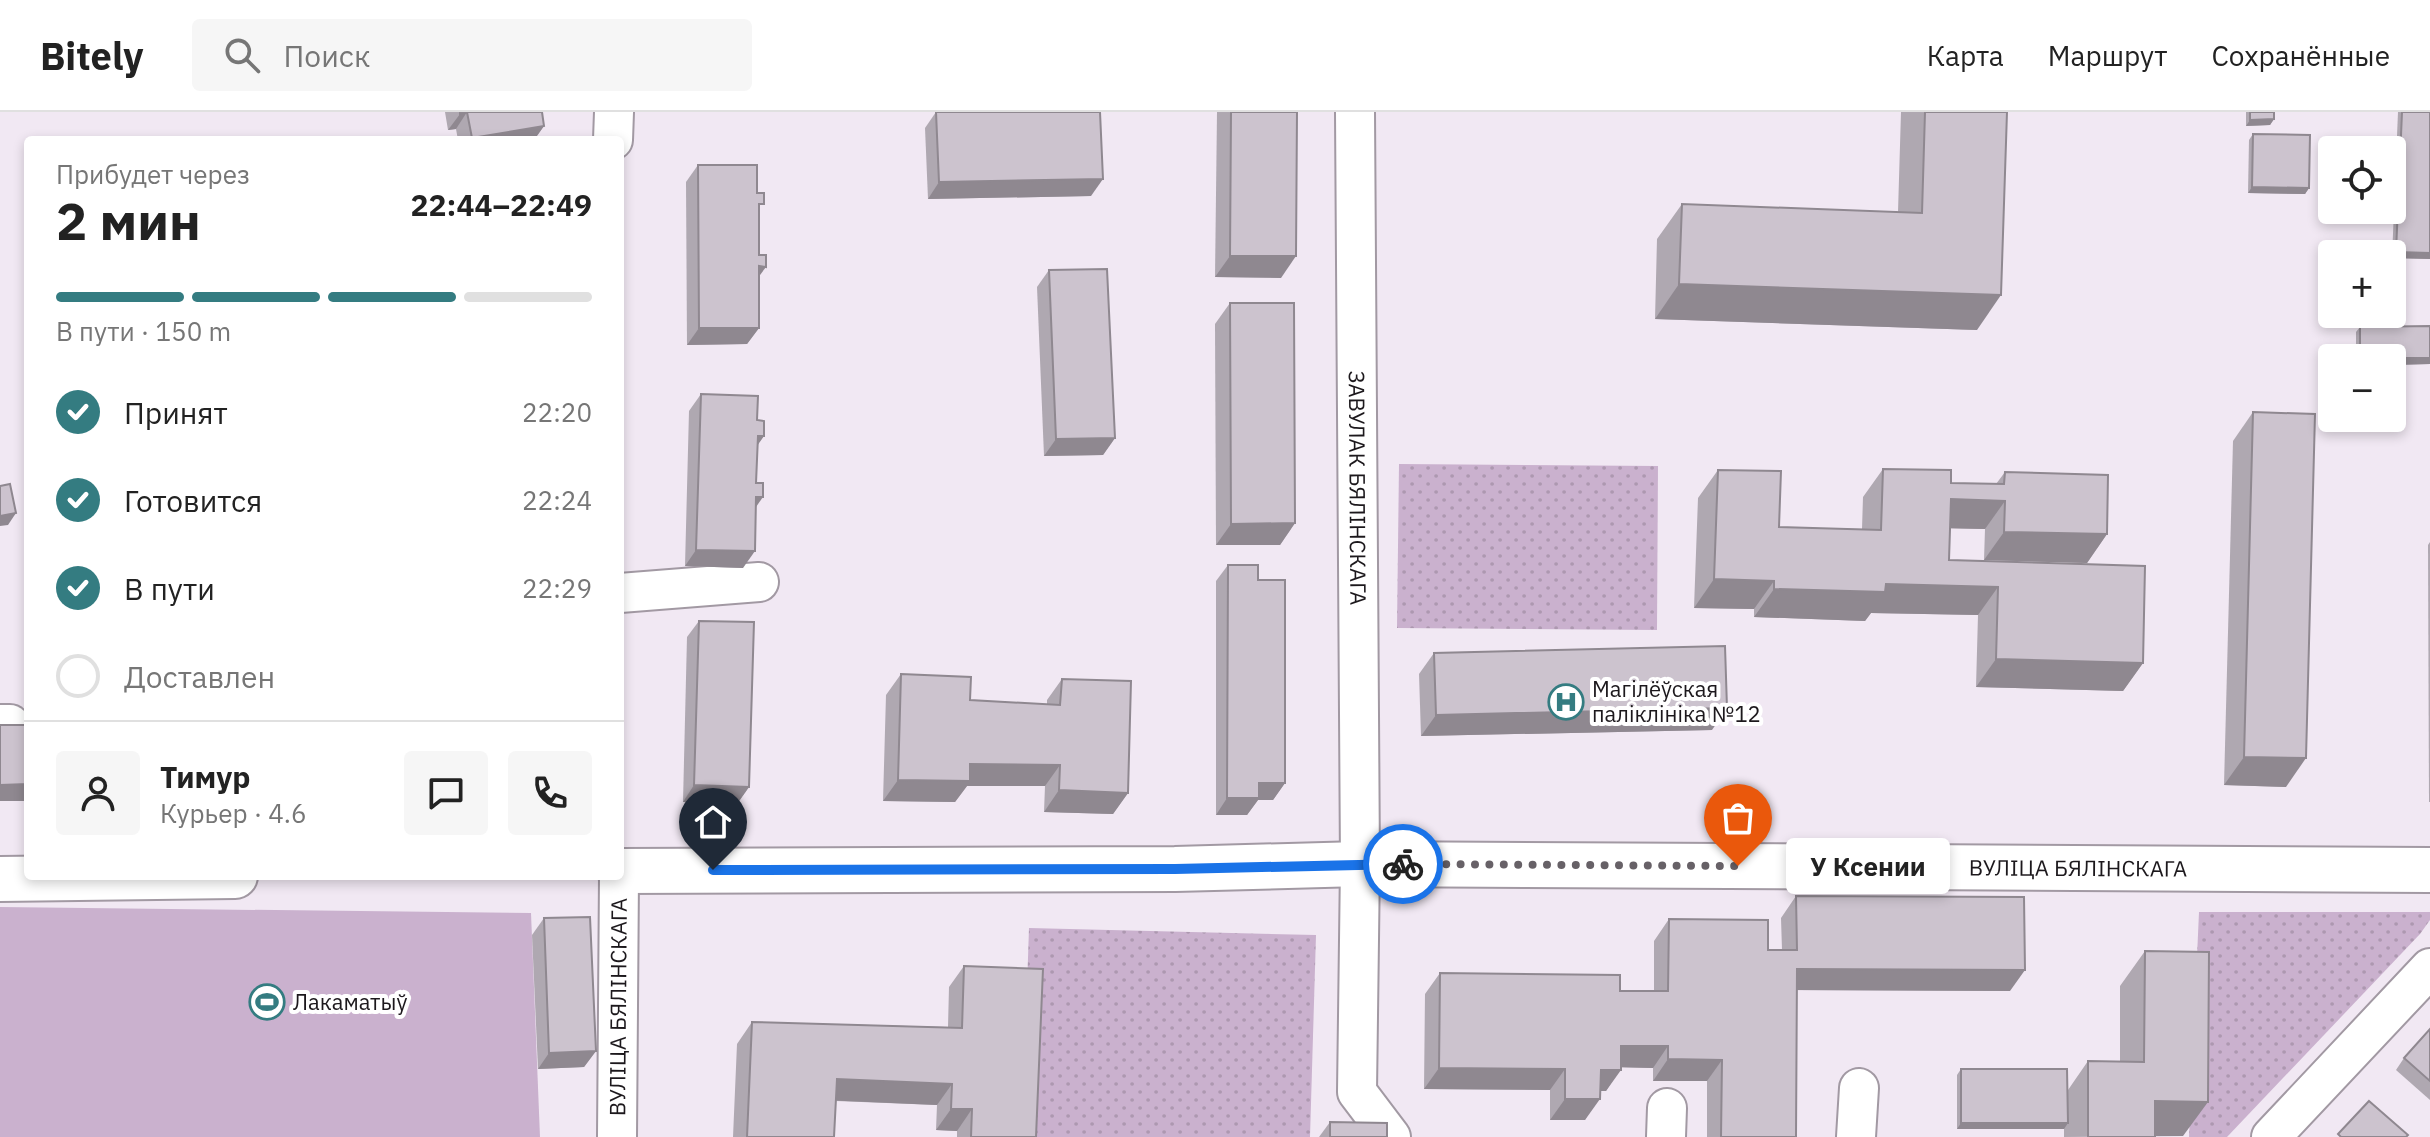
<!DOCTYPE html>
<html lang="ru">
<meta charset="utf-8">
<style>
:root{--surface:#fff;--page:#f6f6f6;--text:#222;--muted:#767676;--line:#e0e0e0;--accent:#347c81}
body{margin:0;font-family:"IBM Plex Sans",sans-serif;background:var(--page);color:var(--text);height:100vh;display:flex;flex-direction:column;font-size:30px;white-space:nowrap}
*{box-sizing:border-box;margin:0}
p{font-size:26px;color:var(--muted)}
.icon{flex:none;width:44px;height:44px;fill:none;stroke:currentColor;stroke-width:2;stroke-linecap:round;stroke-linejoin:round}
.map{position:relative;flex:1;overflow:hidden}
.panel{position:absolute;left:24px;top:24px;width:600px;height:744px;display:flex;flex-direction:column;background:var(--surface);border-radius:8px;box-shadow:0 4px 12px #0003}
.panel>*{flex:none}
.controls{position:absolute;left:2318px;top:24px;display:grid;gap:16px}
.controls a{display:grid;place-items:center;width:88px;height:88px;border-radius:8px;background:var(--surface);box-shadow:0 4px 12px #0003;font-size:40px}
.pin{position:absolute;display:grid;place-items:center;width:68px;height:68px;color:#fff;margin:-82px -34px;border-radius:50% 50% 50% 0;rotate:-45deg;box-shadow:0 0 8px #0007}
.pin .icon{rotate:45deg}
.courier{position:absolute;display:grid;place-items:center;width:80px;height:80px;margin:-40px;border:6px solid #1a73e8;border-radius:50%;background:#fff;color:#222;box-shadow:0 2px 10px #0007}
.bubble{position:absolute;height:56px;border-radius:8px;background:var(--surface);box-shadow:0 4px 12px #0003;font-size:26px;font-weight:800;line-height:56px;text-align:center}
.summary em{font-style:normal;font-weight:800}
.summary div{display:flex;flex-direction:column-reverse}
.summary{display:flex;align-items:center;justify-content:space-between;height:136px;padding:0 32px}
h1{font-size:52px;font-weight:800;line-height:60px}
.bar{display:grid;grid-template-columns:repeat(4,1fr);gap:12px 8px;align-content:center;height:96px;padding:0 32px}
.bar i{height:10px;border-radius:6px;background:var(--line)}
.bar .selected{background:var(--accent)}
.bar p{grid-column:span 4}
.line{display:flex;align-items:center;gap:20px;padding:0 32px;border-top:2px solid var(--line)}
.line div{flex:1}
.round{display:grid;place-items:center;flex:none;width:84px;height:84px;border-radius:8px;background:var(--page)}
ol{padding:0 32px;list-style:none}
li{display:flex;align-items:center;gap:24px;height:88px}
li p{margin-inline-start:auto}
li .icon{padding:8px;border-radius:50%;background:var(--accent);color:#fff;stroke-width:4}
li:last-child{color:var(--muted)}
li i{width:44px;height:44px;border:4px solid var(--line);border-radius:50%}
header{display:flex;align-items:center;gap:48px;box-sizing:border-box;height:112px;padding:0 40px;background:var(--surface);border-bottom:2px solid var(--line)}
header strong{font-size:38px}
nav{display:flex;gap:44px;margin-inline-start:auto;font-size:28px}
.search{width:560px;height:72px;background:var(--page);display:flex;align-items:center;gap:20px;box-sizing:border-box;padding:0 28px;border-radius:8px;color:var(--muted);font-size:30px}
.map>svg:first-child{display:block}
</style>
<header>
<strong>Bitely</strong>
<div class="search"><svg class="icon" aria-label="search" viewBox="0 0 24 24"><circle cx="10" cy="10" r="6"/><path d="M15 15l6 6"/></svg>Поиск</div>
<nav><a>Карта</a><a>Маршрут</a><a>Сохранённые</a></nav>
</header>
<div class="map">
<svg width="2430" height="1025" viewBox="0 0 2430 1025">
<defs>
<pattern id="grass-dots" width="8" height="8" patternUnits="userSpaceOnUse" patternTransform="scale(2)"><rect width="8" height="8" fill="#cab1ce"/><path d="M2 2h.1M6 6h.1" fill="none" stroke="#ad98b0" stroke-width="1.8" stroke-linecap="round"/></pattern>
</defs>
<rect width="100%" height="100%" fill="#f1e8f3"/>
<g fill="url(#grass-dots)">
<path d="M1399 352 1658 354 1657 518 1397 516Z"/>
<path d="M2199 800H2430V808L2420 822 2227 1025H2189Z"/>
<path d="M1029 816 1316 823 1310 1025H1022Z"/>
</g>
<path fill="#cab1ce" d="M0 795 531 801 540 1025H0Z"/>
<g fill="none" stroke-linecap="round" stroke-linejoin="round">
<defs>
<g id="minor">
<path id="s1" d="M1355 0 1360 752 1357 980 1391 1025"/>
<path d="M613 28 614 0"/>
<path d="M620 481 759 470"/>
<path d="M0 612H10"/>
<path id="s2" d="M617 1025 619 764"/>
<path d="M1666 1025 1667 996"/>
<path d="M1856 1025 1859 976"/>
<path d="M2271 1025 2430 856"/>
</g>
<g id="major">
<path id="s3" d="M620 759 1175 757 1360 752 2430 758"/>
<path d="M0 767 235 764"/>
</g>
</defs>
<use href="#minor" stroke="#a299a3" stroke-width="42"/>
<use href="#major" stroke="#a299a3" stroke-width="48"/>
<use href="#minor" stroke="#fff" stroke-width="38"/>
<use href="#major" stroke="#fff" stroke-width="44"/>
</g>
<g fill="#afa8b1">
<path d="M445 0H542L544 14 534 28H458L456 17 448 18Z"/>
<path d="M936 0H1100L1091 84 928 87 925 16Z"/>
<path d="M1217 0H1297L1281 166 1215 165Z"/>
<path d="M1901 0H2007L1977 218 1655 207 1657 127 1682 92 1898 100Z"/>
<path d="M2246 0H2274V7L2270 13 2246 14Z"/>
<path d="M2398 0H2430V147L2392 146Z"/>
<path d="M2253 22 2309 76 2305 82 2248 81 2249 28Z"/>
<path d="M698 53 757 81 759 99V216L747 232 687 233 686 70Z"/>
<path d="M1049 158 1115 326 1103 343 1044 344 1037 175Z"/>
<path d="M1230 191 1295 411 1280 433H1216L1215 212Z"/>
<path d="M2430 214V252L2392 253V246H2356V220L2360 215Z"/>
<path d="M701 282 757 308 764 324 757 333 756 395 743 456 685 454 689 299Z"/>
<path d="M2253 300 2286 675 2224 673 2233 329Z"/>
<path d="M1883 357 1951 371 1996 372 2005 360 2107 422 2087 451 1984 448 1985 417 1950 416 1949 448 2143 551 2123 579 1976 575 1978 503 1871 501 1865 509 1754 505V497L1694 496 1698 386 1718 358 1779 415 1862 417 1863 385Z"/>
<path d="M2430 430V690H2429L2428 433Z"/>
<path d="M1228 453 1258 468 1285 671 1273 688H1258L1247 703H1216V469Z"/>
<path d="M699 509 749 675 737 692 683 690 687 525Z"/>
<path d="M1434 541 1712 618 1421 624 1419 562Z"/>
<path d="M901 562 970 588 1047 593V588L1062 567 1128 681 1113 702 1044 700 1045 674H967L955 690 883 689 886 583Z"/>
<path d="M1796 784 2010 879 1797 878 1796 1025H1707V969H1653V956L1621 955 1606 979H1600L1585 1008H1550V978L1424 977 1425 882 1440 861 1620 879H1654V829L1669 807 1768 838H1782L1781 806Z"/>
<path d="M544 806 596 939 584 955 538 957 532 823Z"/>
<path d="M2145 839 2183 1024 2064 1025V1017H1957V963L1961 957 2068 978 2088 949H2120V874Z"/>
<path d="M964 854 1036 1025H957V1019L936 1018 937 993 836 989 834 1025H733L737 932 752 910 948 915 949 875Z"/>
<path d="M2430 917V988L2396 958 2404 946Z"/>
<path d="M1330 1010V1025H1319Z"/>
</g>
<g fill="#8f8890">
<path d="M467 0 456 17 448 18 460 2Z"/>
<path d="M2274 7 2270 13 2246 14 2250 8Z"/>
<path d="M544 14 534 28H471L472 26Z"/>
<path d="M1103 67 1091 84 928 87 939 70Z"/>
<path d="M2252 75 2309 76 2305 82 2248 81Z"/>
<path d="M2396 140 2430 141V147L2392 146Z"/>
<path d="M1230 144H1296L1281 166 1215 165Z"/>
<path d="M759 154 766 155 754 171Z"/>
<path d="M1679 172 2001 183 1977 218 1655 207Z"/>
<path d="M699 216H759L747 232 687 233Z"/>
<path d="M2430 246V252L2392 253V247Z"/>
<path d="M758 324H764L752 341Z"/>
<path d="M1115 326 1103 343 1044 344 1056 327Z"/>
<path d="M756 385H763L751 402Z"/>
<path d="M1951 387 2005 389 1985 417 1931 416Z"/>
<path d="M16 401 8 413 0 414V404Z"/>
<path d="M1295 411 1280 433H1216L1231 412Z"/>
<path d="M2004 420 2107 422 2087 451 1984 448Z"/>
<path d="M696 438 755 439 743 456 685 454Z"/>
<path d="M1714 467 1774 469 1754 497 1694 496Z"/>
<path d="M1886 472 1998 475 1978 503 1871 501 1865 509 1754 505 1774 477Z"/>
<path d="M1996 547 2143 551 2123 579 1976 575Z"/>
<path d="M1727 596 1712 618 1421 624 1436 603Z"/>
<path d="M2244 645 2306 646 2286 675 2224 673Z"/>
<path d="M970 652 1060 653 1045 674H967L955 690 883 689 898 668Z"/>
<path d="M1259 671H1285L1273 688H1258L1247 703H1216L1227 686Z"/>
<path d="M28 672V689H0V673Z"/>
<path d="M694 673 749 675 737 692 683 690Z"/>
<path d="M1059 678 1128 681 1113 702 1044 700Z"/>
<path d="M1797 857 2025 858 2010 879 1782 878Z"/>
<path d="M1621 934H1668L1653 956 1606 955Z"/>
<path d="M596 939 584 955 538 957 549 941Z"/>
<path d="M1668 947 1722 948 1707 969H1653Z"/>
<path d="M1439 956 1565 957 1550 978 1424 977Z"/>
<path d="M1601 958H1621L1606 979H1586Z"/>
<path d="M837 967 952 972 937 993 822 988Z"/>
<path d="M1565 987H1600L1585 1008H1550Z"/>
<path d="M2155 989 2208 990 2183 1024H2131Z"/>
<path d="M951 997H972L957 1019 936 1018Z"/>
<path d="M1961 1011H2068L2064 1017H1957Z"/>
</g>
<g fill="#ccc3ce" stroke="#8f8890" stroke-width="2">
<path d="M460 0H542L544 14 472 26 467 0 460 2Z"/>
<path d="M936 0H1100L1103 67 939 70Z"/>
<path d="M1231 0H1297L1296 144H1230Z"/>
<path d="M1925 0H2007L2001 183 1679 172 1682 92 1922 101Z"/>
<path d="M2250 0H2274V7L2250 8Z"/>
<path d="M2402 0H2430V141L2396 140Z"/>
<path d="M2253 22 2310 23 2309 76 2252 75Z"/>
<path d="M698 53H757V81H764V92H759V143H766V155L759 154V216H699Z"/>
<path d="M1107 157 1115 326 1056 327 1049 158Z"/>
<path d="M1230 191H1294L1295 411 1231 412Z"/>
<path d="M2430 214V246H2360V215Z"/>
<path d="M701 282 758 284 757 308 764 309V324H758L756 371H763V385H756L755 439 696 438Z"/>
<path d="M2253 300 2315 302 2306 646 2244 645Z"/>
<path d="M1883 357 1951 358V371L2004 372 2005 360 2108 363 2107 422 2004 420 2005 389 1951 387 1949 448 2145 454 2143 551 1996 547 1998 475 1886 472 1885 480 1774 477V469L1714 467 1718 358 1781 359 1779 415 1881 418Z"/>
<path d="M10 372 16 401 0 404V374Z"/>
<path d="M1228 453H1258V468H1285V671H1259V686H1227Z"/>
<path d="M699 509 754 510 749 675 694 673Z"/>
<path d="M1725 534 1727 596 1436 603 1434 541Z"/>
<path d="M901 562 971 565 970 588 1060 593 1062 567 1131 569 1128 681 1059 678 1060 653 970 652V669L898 668Z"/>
<path d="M0 613H28V672L0 673Z"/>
<path d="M1796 784 2024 785 2025 858 1797 857 1796 1025H1721L1722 948 1668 947V934H1621V958H1601L1600 987H1565V957L1439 956 1440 861 1620 863V879H1668L1669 807 1768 808V838H1797Z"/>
<path d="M590 805 596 939 549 941 544 806Z"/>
<path d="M2145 839 2209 840 2208 990 2155 989V1025H2088V949L2144 950Z"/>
<path d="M964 854 1043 857 1036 1025H971L972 997H951L952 972 837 967 834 1025H747L752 910 962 916Z"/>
<path d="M2430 917V969L2404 946Z"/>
<path d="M1961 957H2067L2068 1011H1961Z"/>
<path d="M2369 989 2408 1023 2406 1025H2341L2338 1022Z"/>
<path d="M1330 1010 1387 1011V1025H1330Z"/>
</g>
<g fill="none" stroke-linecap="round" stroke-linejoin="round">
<path stroke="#676167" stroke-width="8" stroke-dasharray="0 14.4" d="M1403 752 1738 754"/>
<path stroke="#1a73e8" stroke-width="10" d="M713 758 1175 757 1403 752"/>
</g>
<defs>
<symbol id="hospital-ring" viewBox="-11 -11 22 22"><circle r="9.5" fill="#fff" stroke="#347c81" stroke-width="1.5"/><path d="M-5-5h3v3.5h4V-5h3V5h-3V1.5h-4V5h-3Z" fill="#347c81"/></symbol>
<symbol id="stadium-ring" viewBox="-11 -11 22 22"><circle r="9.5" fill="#fff" stroke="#347c81" stroke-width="1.5"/><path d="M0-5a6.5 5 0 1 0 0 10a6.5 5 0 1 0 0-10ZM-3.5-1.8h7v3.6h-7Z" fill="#347c81"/></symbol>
</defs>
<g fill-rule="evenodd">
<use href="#hospital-ring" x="1546" y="570" width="40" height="40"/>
<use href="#stadium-ring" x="247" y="870" width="40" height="40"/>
</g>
<g text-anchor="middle" stroke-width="8" stroke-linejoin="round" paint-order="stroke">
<g font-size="22" fill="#1c181c" stroke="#fff">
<text dy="8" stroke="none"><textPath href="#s1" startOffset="376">ЗАВУЛАК БЯЛІНСКАГА</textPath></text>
<text dy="8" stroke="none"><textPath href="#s3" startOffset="1458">ВУЛІЦА БЯЛІНСКАГА</textPath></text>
<text dy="8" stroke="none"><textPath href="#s2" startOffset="130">ВУЛІЦА БЯЛІНСКАГА</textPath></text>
</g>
<g font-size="22" fill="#1c181c" stroke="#fff" text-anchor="start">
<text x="1592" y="585">Магілёўская<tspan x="1592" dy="25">паліклініка №12</tspan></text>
<text x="293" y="898">Лакаматыў</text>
</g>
</g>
</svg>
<div class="controls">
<a><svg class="icon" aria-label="locate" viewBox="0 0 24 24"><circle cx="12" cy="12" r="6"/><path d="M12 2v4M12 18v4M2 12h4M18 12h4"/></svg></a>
<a>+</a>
<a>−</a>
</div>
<div class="pin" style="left:1738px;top:754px;background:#ea580c"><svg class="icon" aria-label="bag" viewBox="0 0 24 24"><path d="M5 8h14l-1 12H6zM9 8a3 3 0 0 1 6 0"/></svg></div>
<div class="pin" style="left:713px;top:758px;background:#1f2937"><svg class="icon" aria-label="home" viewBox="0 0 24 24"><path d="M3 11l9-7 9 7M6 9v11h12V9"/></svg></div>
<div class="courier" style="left:1403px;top:752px"><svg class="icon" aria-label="bike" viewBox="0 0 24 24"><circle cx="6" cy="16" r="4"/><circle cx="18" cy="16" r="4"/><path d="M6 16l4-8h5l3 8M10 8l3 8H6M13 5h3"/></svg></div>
<div class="bubble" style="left:1786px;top:726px;width:164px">У Ксении</div>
<section class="panel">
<div class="summary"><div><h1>2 мин</h1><p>Прибудет через</p></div><em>22:44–22:49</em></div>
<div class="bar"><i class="selected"></i><i class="selected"></i><i class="selected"></i><i></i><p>В пути · 150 m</p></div>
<ol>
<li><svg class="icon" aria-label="check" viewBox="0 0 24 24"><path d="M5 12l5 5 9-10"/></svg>Принят<p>22:20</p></li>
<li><svg class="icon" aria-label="check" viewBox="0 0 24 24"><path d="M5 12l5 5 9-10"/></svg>Готовится<p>22:24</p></li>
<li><svg class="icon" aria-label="check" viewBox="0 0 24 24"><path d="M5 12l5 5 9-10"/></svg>В пути<p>22:29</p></li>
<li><i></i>Доставлен</li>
</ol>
<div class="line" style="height:144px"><a class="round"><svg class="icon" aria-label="person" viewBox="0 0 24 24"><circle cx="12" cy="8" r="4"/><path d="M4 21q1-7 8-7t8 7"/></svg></a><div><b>Тимур</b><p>Курьер · 4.6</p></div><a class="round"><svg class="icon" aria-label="chat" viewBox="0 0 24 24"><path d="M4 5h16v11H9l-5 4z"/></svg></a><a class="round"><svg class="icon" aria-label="phone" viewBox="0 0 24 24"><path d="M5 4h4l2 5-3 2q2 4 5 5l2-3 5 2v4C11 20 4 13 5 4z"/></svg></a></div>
</section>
</div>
